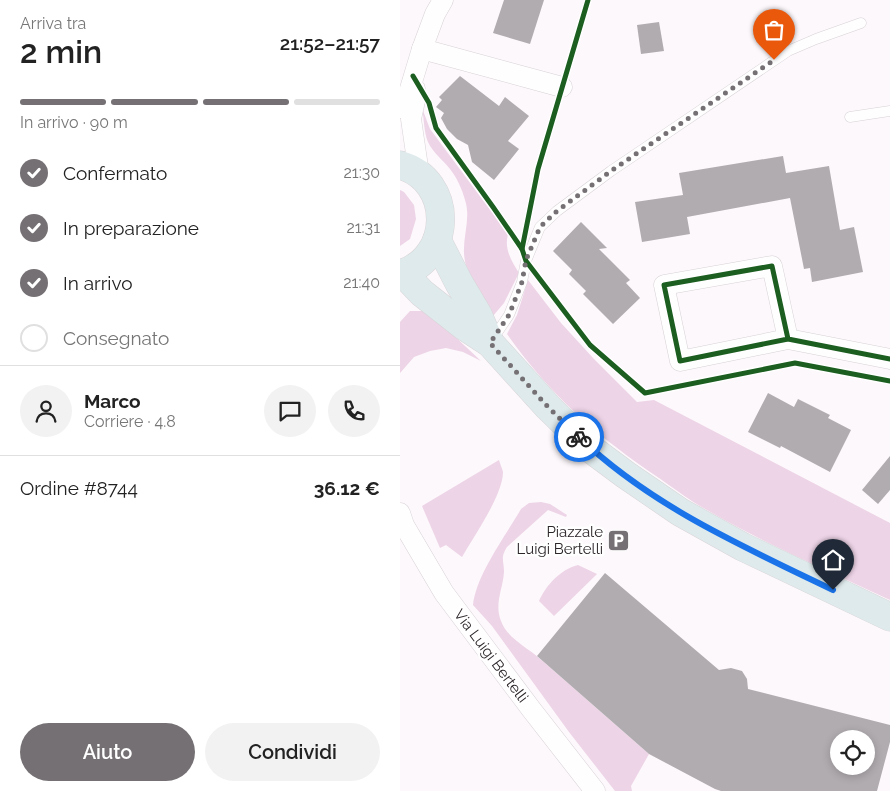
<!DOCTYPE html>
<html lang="it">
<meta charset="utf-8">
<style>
:root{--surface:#fff;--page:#f2f2f2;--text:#222;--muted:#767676;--line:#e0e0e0;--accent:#757073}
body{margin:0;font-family:Raleway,sans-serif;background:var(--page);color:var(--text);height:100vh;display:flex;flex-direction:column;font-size:19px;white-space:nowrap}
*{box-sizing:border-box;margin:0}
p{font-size:16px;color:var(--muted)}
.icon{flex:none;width:28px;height:28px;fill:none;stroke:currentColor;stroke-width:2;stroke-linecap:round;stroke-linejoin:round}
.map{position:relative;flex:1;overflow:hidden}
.panel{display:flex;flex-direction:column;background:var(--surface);width:400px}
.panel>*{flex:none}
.tools{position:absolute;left:430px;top:730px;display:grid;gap:10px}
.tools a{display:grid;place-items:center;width:45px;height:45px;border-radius:50%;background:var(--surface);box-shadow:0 2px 8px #0003;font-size:25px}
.pin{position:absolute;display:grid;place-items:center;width:42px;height:42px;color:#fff;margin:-51px -21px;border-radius:50% 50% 50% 0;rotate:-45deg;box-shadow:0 0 5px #0007}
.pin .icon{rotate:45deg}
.courier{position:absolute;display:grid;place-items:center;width:50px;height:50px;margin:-25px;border:4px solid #1a73e8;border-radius:50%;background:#fff;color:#222;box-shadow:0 1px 6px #0007}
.summary em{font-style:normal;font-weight:600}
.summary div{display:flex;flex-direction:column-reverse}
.summary{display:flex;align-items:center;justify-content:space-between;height:85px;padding:0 20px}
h1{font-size:32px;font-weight:600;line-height:38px}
.bar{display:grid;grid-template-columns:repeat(4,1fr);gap:8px 5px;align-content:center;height:60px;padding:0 20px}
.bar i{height:6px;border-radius:4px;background:var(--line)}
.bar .selected{background:var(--accent)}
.bar p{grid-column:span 4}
.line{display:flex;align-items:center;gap:12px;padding:0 20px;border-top:1px solid var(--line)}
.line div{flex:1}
.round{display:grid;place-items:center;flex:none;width:52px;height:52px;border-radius:26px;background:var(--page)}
ol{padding:0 20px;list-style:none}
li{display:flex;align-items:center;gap:15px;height:55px}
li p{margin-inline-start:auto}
li .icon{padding:5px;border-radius:50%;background:var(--accent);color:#fff;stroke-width:4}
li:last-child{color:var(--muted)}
li i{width:28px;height:28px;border:2px solid var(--line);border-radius:50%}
.button{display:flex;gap:10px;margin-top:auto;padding:10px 20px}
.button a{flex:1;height:58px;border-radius:30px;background:var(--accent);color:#fff;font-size:20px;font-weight:600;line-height:58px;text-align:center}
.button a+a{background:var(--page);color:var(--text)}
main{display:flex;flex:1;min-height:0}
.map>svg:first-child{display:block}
</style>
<main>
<section class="panel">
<div class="summary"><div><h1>2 min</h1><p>Arriva tra</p></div><em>21:52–21:57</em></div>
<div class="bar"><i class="selected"></i><i class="selected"></i><i class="selected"></i><i></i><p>In arrivo · 90 m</p></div>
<ol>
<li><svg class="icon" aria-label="check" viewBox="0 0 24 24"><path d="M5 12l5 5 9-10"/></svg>Confermato<p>21:30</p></li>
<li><svg class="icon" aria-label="check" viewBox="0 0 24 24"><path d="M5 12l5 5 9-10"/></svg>In preparazione<p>21:31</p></li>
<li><svg class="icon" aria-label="check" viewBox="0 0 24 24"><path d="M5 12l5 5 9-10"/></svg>In arrivo<p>21:40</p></li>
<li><i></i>Consegnato</li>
</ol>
<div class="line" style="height:90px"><a class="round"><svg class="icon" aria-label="person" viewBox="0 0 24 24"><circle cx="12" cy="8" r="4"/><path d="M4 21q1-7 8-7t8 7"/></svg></a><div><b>Marco</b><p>Corriere · 4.8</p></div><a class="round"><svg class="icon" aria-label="chat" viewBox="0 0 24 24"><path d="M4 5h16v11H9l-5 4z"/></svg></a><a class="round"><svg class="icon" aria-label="phone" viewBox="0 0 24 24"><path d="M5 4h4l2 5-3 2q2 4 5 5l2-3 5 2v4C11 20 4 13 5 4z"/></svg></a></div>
<div class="line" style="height:65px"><div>Ordine #8744</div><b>36.12 €</b></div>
<div class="button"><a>Aiuto</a><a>Condividi</a></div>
</section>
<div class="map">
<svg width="490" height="791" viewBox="0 0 490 791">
<rect width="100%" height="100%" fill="#fdf8fb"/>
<g fill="#edd4e7">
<path d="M22 108 30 129 108 234C104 249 111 260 119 273L104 303 93 316C82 297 65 276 64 253 63 235 71 218 65 200 62 189 57 178 50 169 43 160 33 153 28 142 24 133 24 118 22 108Z"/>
<path d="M0 190 4 192 14 205 16 219 10 239 0 246Z"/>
<path d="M128 280 161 323 194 359 237 402 254 400 490 523V600C429 571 365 544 307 510 290 501 275 489 259 478 197 436 151 396 107 334L117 315Z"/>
<path d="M10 311H23L34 317 81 361 63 352 46 348 30 351 14 357 0 373V322Z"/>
<path d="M99 460C100 464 102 468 103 472 103 495 74 536 62 557L46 545 40 548 22 506Z"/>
<path d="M141 502 150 504 167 515 166 517 148 510 107 547C100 558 104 561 104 572 103 589 94 604 101 621 107 638 127 647 139 658 176 690 212 722 249 754L231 786 232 791H215L169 732 92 626 73 605C76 575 106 535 121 509L129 503Z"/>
<path d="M178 565 197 574 154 616 139 601C146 585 161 569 178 565Z"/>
</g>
<g fill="#b1acb0" fill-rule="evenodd">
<path d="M104 0H144L130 44 93 33Z"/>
<path d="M259 22 264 51 241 54 237 25Z"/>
<path d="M60 76 99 106 105 97 129 116 108 141 119 149 94 180 72 162 68 145 57 139 47 129 41 118 44 113 36 107 42 100 39 97Z"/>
<path d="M383 156 386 173 429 166 440 230 454 227 463 272 412 282 410 268 404 269 390 198 287 217 290 234 242 242 235 202 283 195 279 173Z"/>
<path d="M181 222 207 248 199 249 230 280 226 283 240 298 213 324 183 294 186 291 169 274 172 270 153 251Z"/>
<path d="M368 393 394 407 398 399 430 415 428 418 451 430 430 472 381 446 380 448 348 432Z"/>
<path d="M490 456V490L478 504 462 490Z"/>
<path d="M205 573 319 670 331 668 342 671 347 679 348 689 490 725V742L477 791H321L315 789 249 754 137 656ZM439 739H466V766H439Z"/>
</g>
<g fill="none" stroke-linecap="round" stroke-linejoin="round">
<defs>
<g id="lane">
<path d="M450 117 490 111"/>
<path d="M92 340 109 315 122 282 126 261 140 227 157 211 211 171 388 51 416 39 461 23"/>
</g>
<g id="street">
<path d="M22 49 162 87"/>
<path d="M15 89 16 96 11 119 19 174"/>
<path d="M0 108 9 92 22 49 35 14 43 0"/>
<path d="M388 339 372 266 264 285 280 361 388 339 490 359"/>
<path d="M0 513 4 525 44 593 131 709 195 791"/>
</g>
<g id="primary">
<path d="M0 165C54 180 54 258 0 274"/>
<path d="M37 240 59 283 78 315 90 343"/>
<path d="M3 273 22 293 64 326 90 343 148 407 191 449 226 475 280 512 343 547 490 617"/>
</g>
</defs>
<use href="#lane" stroke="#d7d2d6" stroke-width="11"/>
<use href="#street" stroke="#d7d2d6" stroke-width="21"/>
<use href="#primary" stroke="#d8d5d7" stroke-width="29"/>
<use href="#lane" stroke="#fffefe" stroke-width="10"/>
<use href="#street" stroke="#fffefe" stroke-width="20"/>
<use href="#primary" stroke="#dfeaec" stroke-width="28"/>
<defs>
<g id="cycleway">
<path d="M13 76 29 103 36 128 93 207 122 249 126 261 190 345 245 393 395 363 490 381"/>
<path d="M122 249 138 169 188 0"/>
<path d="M388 339 372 266 264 285 280 361 388 339 490 359"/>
</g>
</defs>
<use href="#cycleway" stroke="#fff" stroke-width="8"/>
<use href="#cycleway" stroke="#1b5e20" stroke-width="5"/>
</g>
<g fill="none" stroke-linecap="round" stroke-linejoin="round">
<path stroke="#757073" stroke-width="5" stroke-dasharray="0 9" d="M179 437 148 407 90 343 109 315 122 282 126 260 140 227 157 211 211 171 374 60"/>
<path stroke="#1a73e8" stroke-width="6" d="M179 437C251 506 344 547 433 590"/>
</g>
<defs>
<symbol id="parking-square" viewBox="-11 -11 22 22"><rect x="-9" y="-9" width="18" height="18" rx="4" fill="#757073" stroke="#fff"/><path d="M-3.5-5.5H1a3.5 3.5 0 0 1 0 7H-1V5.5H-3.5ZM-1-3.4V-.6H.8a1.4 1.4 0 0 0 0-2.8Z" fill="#fff"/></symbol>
</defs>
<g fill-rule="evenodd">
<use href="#parking-square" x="206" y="528" width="25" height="25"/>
</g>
<g text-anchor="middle" stroke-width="5" stroke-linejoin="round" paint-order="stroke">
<g font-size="15" fill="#2c262a" stroke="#fff" text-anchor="end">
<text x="203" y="537">Piazzale<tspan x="203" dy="17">Luigi Bertelli</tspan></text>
</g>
<g font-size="15" fill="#2c262a" stroke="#fff">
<text transform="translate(91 656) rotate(53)" y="5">Via Luigi Bertelli</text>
</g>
</g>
</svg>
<div class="tools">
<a><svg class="icon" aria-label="locate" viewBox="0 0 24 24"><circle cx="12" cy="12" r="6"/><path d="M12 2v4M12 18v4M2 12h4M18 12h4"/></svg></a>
</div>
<div class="pin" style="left:374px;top:60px;background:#ea580c"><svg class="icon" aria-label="bag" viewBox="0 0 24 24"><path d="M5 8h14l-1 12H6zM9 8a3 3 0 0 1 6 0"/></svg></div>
<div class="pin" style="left:433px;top:590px;background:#1f2937"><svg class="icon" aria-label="home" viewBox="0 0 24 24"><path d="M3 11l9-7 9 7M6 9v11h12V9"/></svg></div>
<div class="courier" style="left:179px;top:437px"><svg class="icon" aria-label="bike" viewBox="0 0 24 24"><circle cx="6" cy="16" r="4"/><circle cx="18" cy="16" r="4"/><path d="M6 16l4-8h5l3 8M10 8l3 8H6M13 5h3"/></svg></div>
</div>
</main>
